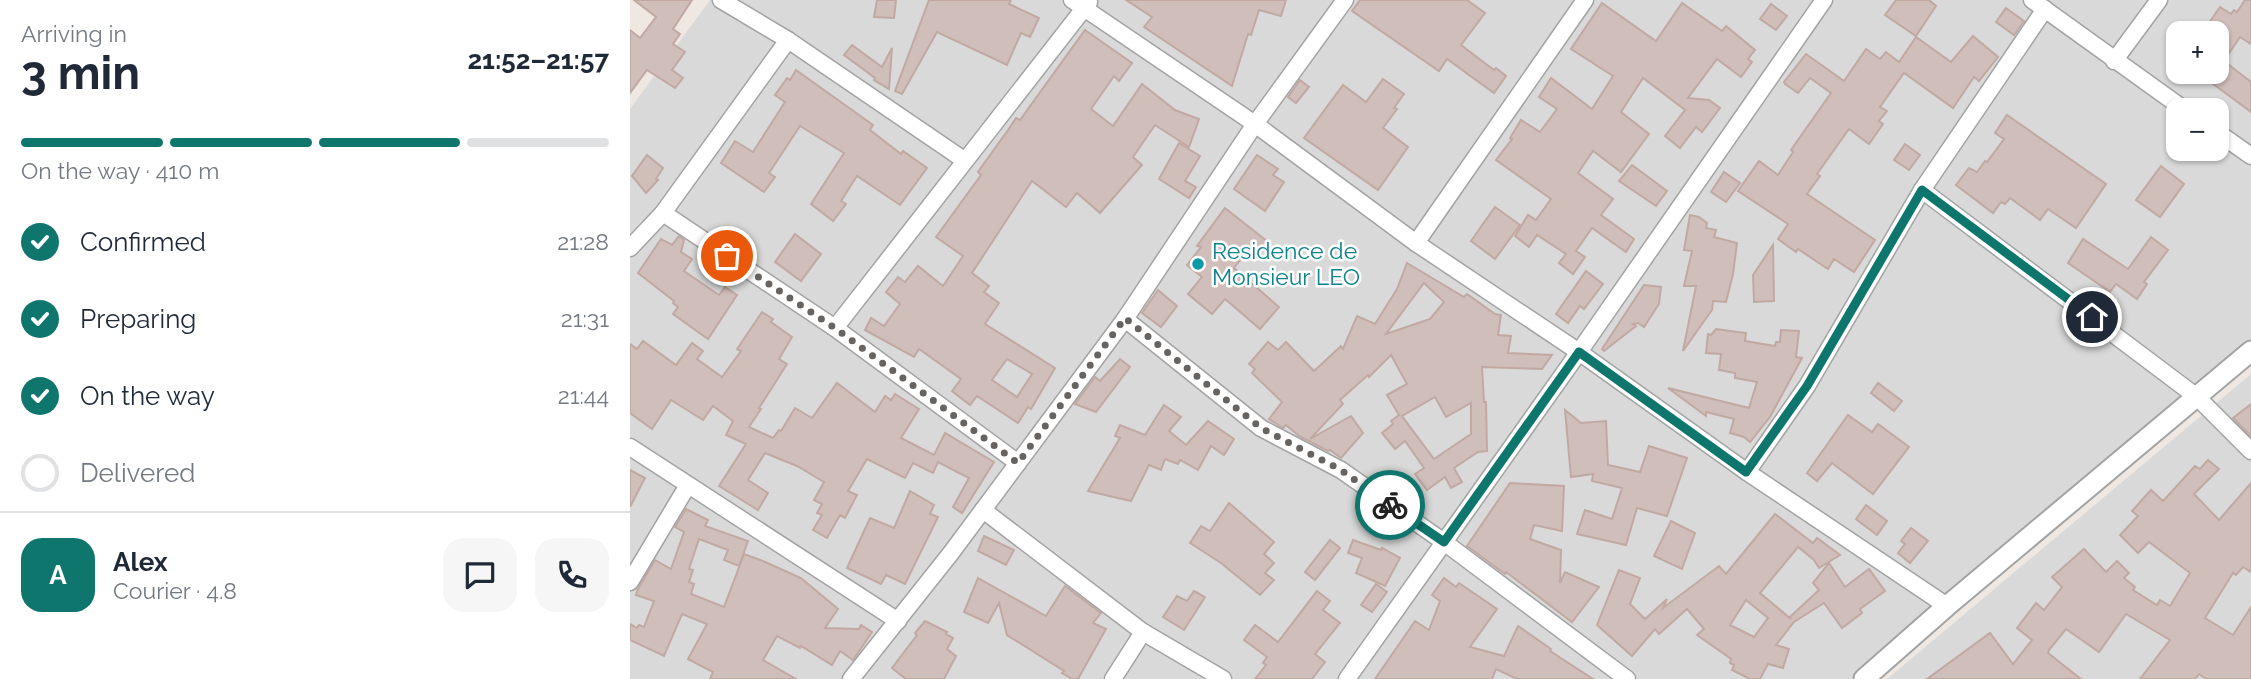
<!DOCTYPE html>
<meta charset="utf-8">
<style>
:root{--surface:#fff;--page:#f6f6f7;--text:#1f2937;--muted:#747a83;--line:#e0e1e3;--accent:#0f766e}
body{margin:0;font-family:Raleway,sans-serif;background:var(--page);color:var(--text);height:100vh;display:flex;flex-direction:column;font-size:26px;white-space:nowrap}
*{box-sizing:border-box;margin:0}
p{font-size:23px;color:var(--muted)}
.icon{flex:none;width:38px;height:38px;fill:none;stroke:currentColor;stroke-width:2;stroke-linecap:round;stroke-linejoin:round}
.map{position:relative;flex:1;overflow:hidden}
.details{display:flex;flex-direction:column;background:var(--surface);width:630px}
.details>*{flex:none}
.controls{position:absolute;left:1536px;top:21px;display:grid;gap:14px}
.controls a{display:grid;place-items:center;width:63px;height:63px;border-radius:14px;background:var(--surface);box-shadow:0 2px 5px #0004;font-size:35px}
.pin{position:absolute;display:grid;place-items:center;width:60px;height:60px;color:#fff;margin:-30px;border:4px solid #fff;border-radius:50%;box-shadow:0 2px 7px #0007}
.courier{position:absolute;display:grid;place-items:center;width:70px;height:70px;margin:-35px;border:5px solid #0f766e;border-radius:50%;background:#fff;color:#222;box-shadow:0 2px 9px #0007}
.headline em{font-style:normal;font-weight:700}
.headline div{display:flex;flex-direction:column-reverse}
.headline{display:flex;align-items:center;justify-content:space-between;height:119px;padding:0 21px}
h1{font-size:46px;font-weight:700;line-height:52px}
.bar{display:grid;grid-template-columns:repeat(4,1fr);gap:10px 7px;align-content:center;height:84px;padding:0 21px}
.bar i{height:9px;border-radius:5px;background:var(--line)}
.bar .current{background:var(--accent)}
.bar p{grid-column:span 4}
.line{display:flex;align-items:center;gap:18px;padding:0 21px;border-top:2px solid var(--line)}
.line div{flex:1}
.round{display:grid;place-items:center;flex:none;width:74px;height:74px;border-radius:21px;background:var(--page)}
ol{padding:0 21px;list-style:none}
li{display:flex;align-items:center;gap:21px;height:77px}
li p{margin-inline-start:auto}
li .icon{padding:7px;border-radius:50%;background:var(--accent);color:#fff;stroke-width:4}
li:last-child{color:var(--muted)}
li i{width:38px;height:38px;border:4px solid var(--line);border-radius:50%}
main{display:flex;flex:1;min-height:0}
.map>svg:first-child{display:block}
</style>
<main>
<section class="details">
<div class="headline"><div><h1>3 min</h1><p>Arriving in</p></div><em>21:52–21:57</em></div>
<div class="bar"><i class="current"></i><i class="current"></i><i class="current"></i><i></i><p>On the way · 410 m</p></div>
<ol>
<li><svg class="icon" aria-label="check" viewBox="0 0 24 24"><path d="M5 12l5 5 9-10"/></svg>Confirmed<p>21:28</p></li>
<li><svg class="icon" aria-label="check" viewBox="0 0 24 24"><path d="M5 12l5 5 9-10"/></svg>Preparing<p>21:31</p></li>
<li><svg class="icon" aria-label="check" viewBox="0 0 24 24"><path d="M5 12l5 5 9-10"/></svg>On the way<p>21:44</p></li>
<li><i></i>Delivered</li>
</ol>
<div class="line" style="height:126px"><b class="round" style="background:var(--accent);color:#fff">A</b><div><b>Alex</b><p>Courier · 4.8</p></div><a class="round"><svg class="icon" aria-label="chat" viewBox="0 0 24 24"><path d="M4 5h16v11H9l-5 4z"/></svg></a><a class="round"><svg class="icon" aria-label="phone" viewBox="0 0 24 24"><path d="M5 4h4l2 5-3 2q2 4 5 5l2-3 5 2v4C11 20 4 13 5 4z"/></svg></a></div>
</section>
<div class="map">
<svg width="1621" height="679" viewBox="0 0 1621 679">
<rect width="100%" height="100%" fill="#efe7e1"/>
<g fill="#dad9d9" fill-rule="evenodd">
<path d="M80 0H1621V339L1222 679H0V109ZM1549 33H1587V72H1549ZM1549 110H1587V149H1549Z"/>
<path d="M1621 374V679H1257Z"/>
</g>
<g fill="#cfbeba" stroke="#c1a9a2" stroke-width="2" fill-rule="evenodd">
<path d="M4 0H62L43 29 50 34 43 44 55 52 42 70 53 78 45 88 17 70 0 93V30L10 38 26 17Z"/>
<path d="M247 0H266L264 18 244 17Z"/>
<path d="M299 0H381L379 4 409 18 400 37 391 33 377 65 307 32 272 94 265 91Z"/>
<path d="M496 0H656L651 16 629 10 621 35 618 34 602 86 514 27 522 17Z"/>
<path d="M730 0H837L855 13 831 45 864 70 866 68 876 76 864 93 817 59 809 71 722 11Z"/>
<path d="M1266 0H1299L1306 6 1286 36 1255 15Z"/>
<path d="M1615 0H1621V44L1610 37 1594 61 1621 82V112L1567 72H1587V33H1572L1590 7 1601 14 1604 10 1607 12Z"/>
<path d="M972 3 1026 41 1052 3 1092 31 1096 26 1125 50 1118 59 1122 62 1111 77 1087 59 1058 98 1079 100 1090 108 1072 132 1066 127 1050 148 1035 136 1055 110 1013 78 991 112 1019 134 991 172 963 151 948 173 983 199 971 215 1004 239 996 252 962 228 946 251 955 257 943 274 929 263 936 254 907 235 899 247 885 236 898 215 906 220 921 199 866 160 882 139 880 138 891 120 910 132 927 109 909 97 921 78 962 109 983 76 941 49Z"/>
<path d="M1141 4 1157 16 1146 30 1130 19Z"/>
<path d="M1376 8 1394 21 1384 35 1366 22Z"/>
<path d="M455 30 502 63 489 81 484 76 461 109 483 126 512 84 545 110 569 119 559 147 525 125 503 157 512 165 470 213 447 193 436 207 402 181 342 273 359 286 354 292 369 303 355 324 425 368 401 409 398 407 388 423 347 396 340 405 322 391 331 379 289 349 284 357 235 330 241 318 254 326 270 304 256 292 268 277 275 282 288 266 313 286 333 256 306 237 351 175 348 172 378 130 386 118 390 120ZM377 359 402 374 387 397 362 380Z"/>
<path d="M1343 36 1368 57 1349 81 1344 77 1323 108 1274 73 1250 107 1257 111 1249 121 1253 124 1239 144 1219 129 1187 174 1190 176 1177 194 1245 240 1224 272 1204 259 1198 269 1168 249 1166 252 1148 239 1158 224 1108 191 1129 161 1148 175 1163 152 1161 150 1201 93 1180 78 1168 93 1155 84 1154 82 1176 54 1214 81 1236 49 1250 59 1256 52 1269 62 1286 37 1321 62Z"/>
<path d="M222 45 252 67 262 48 259 89 244 80 245 78 214 55Z"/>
<path d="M166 70 243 125 240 130 271 154 273 151 297 168 270 205 227 176 211 201 216 204 203 221 181 204 214 153 170 126 139 173 145 177 134 192 91 163 105 141 123 152 155 102 145 95 157 78 160 80Z"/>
<path d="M753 79 774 94 764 108 767 109 753 128 778 147 748 190 674 138 713 85 736 102Z"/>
<path d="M670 80 679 87 666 103 658 97Z"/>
<path d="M1377 115 1476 184 1446 228 1418 209 1410 220 1380 198 1375 204 1371 202 1363 213 1326 185 1339 168 1347 172 1355 161 1357 162 1374 139 1365 133Z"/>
<path d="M549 143 570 156 555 181 566 187 559 198 529 179Z"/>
<path d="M1275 144 1290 155 1279 170 1264 160Z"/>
<path d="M17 155 33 168 26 179 28 180 16 193 2 176Z"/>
<path d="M627 155 648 169 643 175 654 182 635 211 604 189Z"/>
<path d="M1002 165 1037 191 1026 206 989 181Z"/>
<path d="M1531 166 1554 184 1530 217 1506 200Z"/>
<path d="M1094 172 1110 183 1096 202 1081 192Z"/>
<path d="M865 207 890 225 865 259 841 241Z"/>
<path d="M595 208 638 242 630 253 621 246 604 268 649 307 630 329 595 299 582 314 558 294 572 277 557 265 571 247 567 246Z"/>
<path d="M1060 215 1069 217 1077 223 1076 228 1086 230 1084 237 1107 243 1103 274 1096 302 1083 301 1082 310 1053 351 1066 286H1054L1062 251 1054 250Z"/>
<path d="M165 234 191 254 171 281 145 262Z"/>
<path d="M49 236 54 240 51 252 62 259 54 271 89 295 95 287 107 295 78 339 43 314 48 307 43 303 44 301 8 273 31 239 42 245Z"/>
<path d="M1521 237 1538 250 1514 282 1517 284 1507 299 1486 284 1480 292 1438 263 1453 239 1498 269Z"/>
<path d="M1143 245 1144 301 1124 302 1123 275Z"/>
<path d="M777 263 834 297 837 294 865 314 871 315 868 335 881 336 878 353 922 355 912 369 852 367 854 402H856L857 451 848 452 824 468 832 482 821 488 815 477 797 490 785 474 794 468 775 441 765 449 752 433 763 424 761 421 769 415 757 395 777 384 761 355 739 377 738 375 710 400 713 404 680 439 721 416 733 433 711 458 700 450 698 451 669 436 656 425 653 428 639 419 652 402 622 373 625 369 619 364 638 342 648 350 656 342 684 371 711 346 713 349 727 316 745 324 767 289ZM794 283 814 302 800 319 756 334ZM805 397 816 417 841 403V434L804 459 772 416Z"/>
<path d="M956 271 973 284 954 309 950 306 938 323 926 314Z"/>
<path d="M1014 285 1031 287 1029 304 1014 327 1008 323 1003 324 1006 326 974 351 972 349Z"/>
<path d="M528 290 547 306 531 327 512 313Z"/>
<path d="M132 312 143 319 141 322 162 337 149 359 157 364 129 408 131 409 119 427 143 438 149 430 151 431 165 408 182 418 207 383 245 412 255 396 261 400 265 394 289 409 271 438 304 455 315 433 364 462 332 513 323 507 339 478 308 462 303 473 283 463 275 478 237 459 218 491 227 495 215 518 210 515 197 538 183 530 192 515 187 513 192 504 184 500 194 482 167 466 135 453 118 480 138 493 128 510 89 486 116 444 96 435 103 421 83 406 73 420 41 400 22 429 0 413V344L7 349 13 341 46 365 62 343 73 351 67 359 92 377 111 351 107 349Z"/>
<path d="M1086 329 1116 333 1115 341 1145 346 1146 342H1150L1151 330 1169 331 1166 357 1172 358 1140 417 1120 442 1114 437 1100 433 1104 419 1076 412V416L1038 388 1119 408 1127 382 1105 378V373L1089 370 1091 354 1076 353 1078 334 1081 335Z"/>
<path d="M490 359 500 367 466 412 445 404 465 377 470 381Z"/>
<path d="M1248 383 1272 401 1264 411 1241 393Z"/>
<path d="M1621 404V436L1603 418Z"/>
<path d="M534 405 551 417 539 431 556 445 578 421 604 439 594 455 581 446 568 470 550 460 548 464 535 459 531 470 519 465 501 501 458 491 490 438 485 436 490 425 515 435Z"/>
<path d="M935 410 951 423 976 421 978 465 1010 472 1019 446 1057 458 1037 516 1007 508 996 545 947 534 955 510 982 519 992 488 962 481 963 474 941 477Z"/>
<path d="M1218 415 1242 432 1248 424 1279 447 1243 494 1202 463 1187 481 1177 473Z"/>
<path d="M1578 460 1589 469 1564 494 1589 520 1621 483V572L1613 567 1606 575 1603 573 1575 618 1603 635 1621 607V679H1576L1569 674 1565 679H1510L1540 640 1496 614 1469 652 1436 629 1419 650 1418 653 1451 679H1297L1360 633 1383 664 1402 640 1387 628 1406 603 1414 610 1432 587 1422 577 1454 549 1476 572 1487 561 1499 573 1494 578 1505 587 1503 590 1527 605 1530 600 1540 606 1560 573 1519 542 1508 553 1490 535 1508 516 1502 511 1521 490 1533 501 1565 466 1570 469Z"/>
<path d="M0 470 15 478 0 507Z"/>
<path d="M880 483 934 486 932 531 904 525 900 539 931 550 930 583 935 572 969 587 942 622 876 572 875 574 837 546Z"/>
<path d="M280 491 304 505 300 514 308 517 275 584 256 575 251 584 217 568 240 518 264 528Z"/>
<path d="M599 503 644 542 634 554 644 563 635 573 644 580 630 595 591 563 560 543 571 526 580 531Z"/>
<path d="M1236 505 1257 521 1247 535 1226 519Z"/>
<path d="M56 509 78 520 75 526 118 541 109 566 94 560 98 550 69 539 59 569 63 570 59 582 64 584 61 594 94 607 114 554 133 561 171 578 208 609 195 628 229 629 231 625 242 632 223 660 210 651 202 665 171 646 170 648 147 636 133 660 166 679H80L83 672 58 659 77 624 52 614 34 656 0 640V624L7 628 9 625 14 627 24 601 6 595 8 589 25 560 41 569 54 532 45 527Z"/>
<path d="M1145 514 1183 543 1187 538 1210 555 1189 568 1184 560 1168 547 1130 593 1161 619 1160 617 1189 590 1183 583 1199 563 1215 587 1239 569 1255 591 1230 609 1232 613 1212 628 1194 603 1164 622 1146 645 1159 649 1153 668 1138 664 1130 679H1120L1102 670 1104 665 1100 663 1101 659 1067 635 1074 629 1057 609 1029 634 1025 629 1002 656 967 625 989 570 1010 578 1000 604 1015 619 1037 599 1033 608 1089 566 1096 574ZM1116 600 1138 618 1124 637 1100 625Z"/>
<path d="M1041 521 1065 533 1052 569 1024 556Z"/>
<path d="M1281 528 1298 541 1280 563 1268 553 1275 544 1271 541Z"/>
<path d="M354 536 384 550 376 565 348 551Z"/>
<path d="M700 540 710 548 685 580 675 572Z"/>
<path d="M723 540 751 550 752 548 770 558 755 586 726 573 732 558 718 553Z"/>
<path d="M348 578 416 616 435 586 471 613 463 623 476 629 448 679H442L432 673 434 671 377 635 369 603 358 623 334 612Z"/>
<path d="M814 578 826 587 829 583 867 609 840 647 874 656 888 626 921 649 920 651 963 679H887L866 669 862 679H745L785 621 799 630 810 601 802 595Z"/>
<path d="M746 584 757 592 742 612 731 605Z"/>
<path d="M564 591 575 597 554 630 533 617 547 596 557 601Z"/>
<path d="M687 591 700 601 693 610 710 623 685 654 695 662 682 679H625L636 665 633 663 637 657 614 640 625 625 648 642Z"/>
<path d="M295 621 317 632 316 634 323 638 317 649 326 656 314 679H276L262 668 287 635 285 633Z"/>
</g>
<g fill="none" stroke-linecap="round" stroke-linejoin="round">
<defs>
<g id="minor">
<path d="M91 0 158 40 334 160"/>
<path d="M442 0 625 124 786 243 949 352 1117 472 1317 606"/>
<path d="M1402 0 1555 110"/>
<path d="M1484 61 1529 0"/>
<path d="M1587 132 1621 156"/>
<path d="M1292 190 1567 397 1621 451"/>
<path d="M33 213 205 328 388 463"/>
<path d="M786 243 955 0"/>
<path d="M0 248 33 213 158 40"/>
<path d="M495 319 631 428 711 470 814 542 997 679"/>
<path d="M205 328 459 2"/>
<path d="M0 447 268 621"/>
<path d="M1117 472 1177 386 1292 190 1415 9"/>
<path d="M353 510 513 632 593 679"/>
<path d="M0 582 58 485"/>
<path d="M221 679 321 553 495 319 625 124 715 0"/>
<path d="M483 679 513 632"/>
<path d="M717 679 949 352 1194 0"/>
</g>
<path id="tertiary" d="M1234 679 1317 606 1621 351"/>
</defs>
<use href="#minor" stroke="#a3a3a3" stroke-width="19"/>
<use href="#tertiary" stroke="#a3a3a3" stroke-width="23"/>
<use href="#minor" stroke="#fff" stroke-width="16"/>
<use href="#tertiary" stroke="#fff" stroke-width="19"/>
</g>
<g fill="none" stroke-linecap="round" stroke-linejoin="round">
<path stroke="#666361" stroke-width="7" stroke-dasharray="0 12.6" d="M97 256 205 328 388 463 495 318 631 428 711 470 760 505"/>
<path stroke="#0f766e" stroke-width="9" d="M760 505 814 542 949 352 1116 472 1177 386 1292 190 1462 317"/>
</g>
<circle fill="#0f9aa8" stroke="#fff" stroke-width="2.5" cx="568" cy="264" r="7"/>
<g text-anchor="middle" stroke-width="5" stroke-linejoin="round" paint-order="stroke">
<g font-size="23" fill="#0d838f" stroke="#fff" text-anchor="start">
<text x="582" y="259">Residence de<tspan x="582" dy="26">Monsieur LEO</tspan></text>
</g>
</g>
</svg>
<div class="controls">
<a>+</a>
<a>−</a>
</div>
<div class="pin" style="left:97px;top:256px;background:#ea580c"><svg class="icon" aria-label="bag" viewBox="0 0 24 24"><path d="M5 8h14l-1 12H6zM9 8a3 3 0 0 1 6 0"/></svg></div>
<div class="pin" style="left:1462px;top:317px;background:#1f2937"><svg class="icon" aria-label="home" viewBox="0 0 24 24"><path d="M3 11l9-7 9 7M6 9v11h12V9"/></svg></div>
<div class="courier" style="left:760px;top:505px"><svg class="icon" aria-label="bike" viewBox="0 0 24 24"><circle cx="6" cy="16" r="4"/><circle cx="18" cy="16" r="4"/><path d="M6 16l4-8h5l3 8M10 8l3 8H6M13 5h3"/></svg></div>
</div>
</main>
